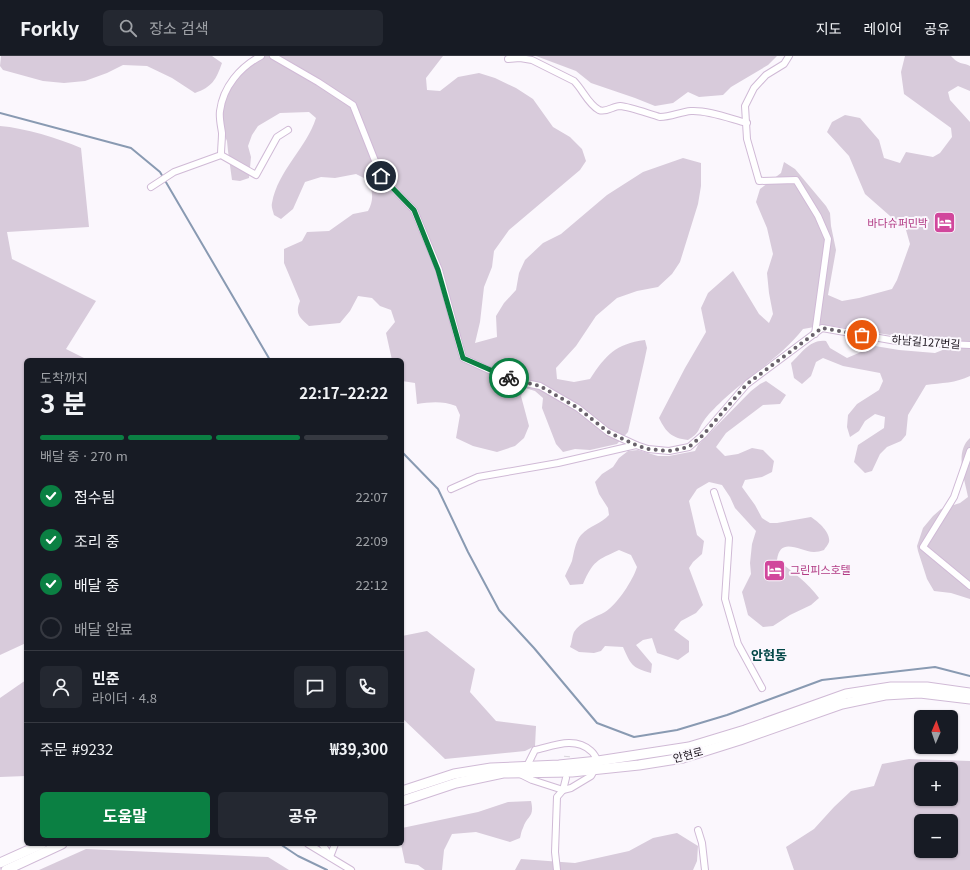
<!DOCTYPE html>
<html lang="ko">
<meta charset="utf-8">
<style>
:root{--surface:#171b24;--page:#242831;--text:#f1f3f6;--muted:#9ea1a6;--line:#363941;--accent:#0b8043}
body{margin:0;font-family:Georgia,"Noto Sans KR",serif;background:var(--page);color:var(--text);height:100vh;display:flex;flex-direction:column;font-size:15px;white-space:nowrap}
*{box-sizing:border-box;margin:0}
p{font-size:13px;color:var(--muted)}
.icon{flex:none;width:22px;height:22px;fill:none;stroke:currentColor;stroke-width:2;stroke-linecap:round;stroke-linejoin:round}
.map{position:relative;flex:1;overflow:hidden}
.side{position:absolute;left:24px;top:302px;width:380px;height:488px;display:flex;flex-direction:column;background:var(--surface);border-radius:6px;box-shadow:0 1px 3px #0004}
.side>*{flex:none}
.needle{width:26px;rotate:2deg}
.controls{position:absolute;left:914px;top:654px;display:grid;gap:8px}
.controls a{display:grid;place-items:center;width:44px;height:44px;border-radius:6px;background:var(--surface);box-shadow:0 1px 3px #0004;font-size:20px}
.pin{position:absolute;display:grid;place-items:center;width:34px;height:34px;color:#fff;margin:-17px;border:2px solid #fff;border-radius:50%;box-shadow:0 1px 4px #0007}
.courier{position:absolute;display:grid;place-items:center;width:40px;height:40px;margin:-20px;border:3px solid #0b8043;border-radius:50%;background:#fff;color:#222;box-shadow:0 1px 5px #0007}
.summary em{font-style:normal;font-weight:700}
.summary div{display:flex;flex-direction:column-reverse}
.summary{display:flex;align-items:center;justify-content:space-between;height:68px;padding:0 16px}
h1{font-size:26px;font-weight:700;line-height:30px}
.bar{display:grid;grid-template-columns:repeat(4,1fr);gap:6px 4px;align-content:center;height:48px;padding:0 16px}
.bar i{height:5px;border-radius:3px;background:var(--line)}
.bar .on{background:var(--accent)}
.bar p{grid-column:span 4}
.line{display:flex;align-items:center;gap:10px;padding:0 16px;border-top:1px solid var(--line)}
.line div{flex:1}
.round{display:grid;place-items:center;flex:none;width:42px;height:42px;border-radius:6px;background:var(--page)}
ol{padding:0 16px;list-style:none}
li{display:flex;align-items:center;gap:12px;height:44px}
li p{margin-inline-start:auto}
li .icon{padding:4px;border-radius:50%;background:var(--accent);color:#fff;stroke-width:4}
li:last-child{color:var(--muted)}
li i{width:22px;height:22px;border:2px solid var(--line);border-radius:50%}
.button{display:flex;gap:8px;margin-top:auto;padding:8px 16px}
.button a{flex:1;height:46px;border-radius:6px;background:var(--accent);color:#fff;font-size:16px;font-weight:700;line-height:46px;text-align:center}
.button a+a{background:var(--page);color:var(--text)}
header{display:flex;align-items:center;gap:24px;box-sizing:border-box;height:56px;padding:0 20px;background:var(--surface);border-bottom:1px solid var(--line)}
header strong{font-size:19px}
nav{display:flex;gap:22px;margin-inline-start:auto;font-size:14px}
.search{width:280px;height:36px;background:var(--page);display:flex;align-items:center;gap:10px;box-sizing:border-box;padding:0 14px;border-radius:6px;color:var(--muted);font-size:15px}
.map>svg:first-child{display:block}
</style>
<header>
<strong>Forkly</strong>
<div class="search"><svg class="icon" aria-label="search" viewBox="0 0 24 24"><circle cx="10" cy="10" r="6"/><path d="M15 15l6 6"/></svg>장소 검색</div>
<nav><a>지도</a><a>레이어</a><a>공유</a></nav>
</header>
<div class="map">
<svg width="970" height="814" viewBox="0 0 970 814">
<rect width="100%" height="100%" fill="#fbf7fd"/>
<g fill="#d8cbdb" fill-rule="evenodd">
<path d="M1 0H212L222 7C216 24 212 31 195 37L172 22 147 10 123 9 107 17 85 25 64 27 43 25 3 14 0 10Z"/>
<path d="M258 0H443L426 22 427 34 440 35 458 21 479 17 495 22 516 32 533 43 553 71 570 81 582 93 586 105 580 114 509 174 494 195 492 211 484 231 480 266 475 287 497 281 496 260 504 247 516 234 519 217 525 204 543 187 561 178 607 139 643 116 683 102 701 107V130L698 148 680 206 672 218 658 231 637 235 617 242 596 260 576 290 556 312 557 323 574 326 590 323C606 299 615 288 645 284L647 292 644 306 628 376 617 388 590 394 575 393 563 396 556 388 542 352 543 342 535 335 525 332 521 340 529 370 524 382 515 390 497 396 473 390 456 382 460 359 456 350C443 345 431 346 417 348L415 327 402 325V304H392L386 277 395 266 391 254 380 250 372 242 358 240 350 255 340 267 309 270C299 261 295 258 300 245L284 207V193L302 185 307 176 329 175 353 158 368 155C374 144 373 136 368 124L356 118 335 122 321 121 305 126 293 153 281 163 274 159C273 155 271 151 272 147 278 114 306 93 316 62L309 56 280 57 258 70 252 79 248 90 251 101 249 122 240 125 232 124 228 95 227 85 216 61 219 50 228 33Z"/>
<path d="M536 0H777L768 9 731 31 723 39 699 41 688 36 673 47 655 50 635 42 591 27 576 15Z"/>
<path d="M905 0H951C959 9 962 6 970 10V35L958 30 948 36 950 44 970 66V320C956 327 941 327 926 329L908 359 906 379 901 385 887 391 880 398 872 415 865 417 854 406 858 389 884 372 885 361 875 358 865 365 859 375 850 381 847 371 848 359 857 348 879 334 883 325 880 317 843 310 823 302 816 306 811 320 802 328 794 322 791 307C802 297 810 283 826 285L830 292 847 302 875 290 899 294 935 297 950 291 949 283 922 284 826 269 803 273C781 301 750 319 724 343 718 349 710 356 705 363 697 374 701 376 688 384 671 382 666 376 659 362L685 312 706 276 701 252 708 237 733 215 759 258 769 267 773 258 769 237 767 217 773 198 767 172 756 146 760 133 781 117 784 106 795 113 826 150 830 157 831 170 836 194 828 239 842 245 859 242 892 233 897 224 910 188 906 174 865 138 849 100 827 76 832 66 845 59 860 62 879 84 884 102 900 107 906 96 933 101 940 97 952 81 951 72 904 38 901 16Z"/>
<path d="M0 70C25 72 58 82 81 92L89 171 7 176 12 203 96 245 66 293 88 304H26V587L0 599Z"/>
<path d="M766 325 786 339 780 348 763 349 726 377 716 391 725 400 738 398 752 392 763 394 774 405 772 416 762 421 745 424 742 431 755 449 762 462 765 464 770 467H777L811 461C817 465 831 476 829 486 828 489 825 492 824 494 821 495 817 496 814 496 799 495 780 480 777 504 792 515 808 527 819 542L811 549 790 559 773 570 763 571 748 559 742 536 751 518 750 507 752 488 756 475 735 452 730 441 722 429 709 426 697 433 689 445 697 479 704 485 702 498 693 506 689 512 703 549 696 557 681 565 674 574 689 585V596L678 604 657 597 652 582 643 584 636 589 652 608 651 617C631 611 631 609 623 591L605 590 601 595 594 597 579 596 570 591C572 587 572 580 574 576 580 566 596 561 605 556 617 549 633 524 637 511L631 499 619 494C597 504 593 505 583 528L570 529 565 520C567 515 570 510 572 505 574 497 575 486 581 479 590 469 601 468 609 459L608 452 599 438 595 426 602 418 613 411 619 402 628 395 638 394 658 400H669L695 395 698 389 751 335 760 328Z"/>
<path d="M970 382V543L951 537 934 535 927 523 918 495 917 490 923 472 933 460 941 453 960 447 968 441C965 424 954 396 970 382Z"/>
<path d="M427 575 475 613 470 636 496 665 536 670 535 690 525 695 445 703 402 662V580Z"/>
<path d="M26 624V720L0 721V642Z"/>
<path d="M909 703 970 705V814H794L786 791 814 773 834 751 851 735 874 730 882 708ZM921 713H951V743H921ZM921 765H951V795H921Z"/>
<path d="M531 745C535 762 527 759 523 772 521 775 521 779 520 782L510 786 476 776 452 778 444 794 442 814H425L418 809 405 807 401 788H402V772L478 756 508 746Z"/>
<path d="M677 777 698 790 697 805 693 814H515L521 803 575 807 629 795 653 782Z"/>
<path d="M86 793 268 801 289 814H39Z"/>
</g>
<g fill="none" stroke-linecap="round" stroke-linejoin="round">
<g stroke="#899ab2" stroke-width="2">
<path d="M0 57 131 92 160 116 270 304"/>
<path d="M402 396 438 433 468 496 499 554 534 592 597 667 634 681 677 674 727 659 822 624 935 611 970 620"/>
<path d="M280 788 298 800 327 814"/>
</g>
<path stroke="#d9d5db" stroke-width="6" stroke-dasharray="6 3" stroke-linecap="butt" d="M566 710 567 700"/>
<defs>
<g id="street">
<path d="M273 0 318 26 353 49 381 120 414 154 439 214 463 302 511 324 540 330 578 352 608 376 636 389 648 393 669 395 689 391 703 379 747 328 822 272 902 286 970 289"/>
<path d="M789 0 784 8 766 19 754 32 745 50 747 83 759 125 796 124 818 160 828 183 815 278"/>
<path d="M508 3 520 2 532 4 574 25C583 34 588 48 599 54 606 57 613 50 620 50 631 51 649 58 660 61 671 61 680 56 691 55 708 54 731 63 747 67"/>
<path d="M221 99 256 119 277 81 288 74"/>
<path d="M151 131 174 116 221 99C221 92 222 84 222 77 221 70 219 62 220 55 223 31 240 11 261 0"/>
<path d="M970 395 954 441 923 491 970 530"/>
<path d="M451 433 478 421 558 407 636 389"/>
<path d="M714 436 729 482 725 543 738 588 762 632"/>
<path d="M527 710 535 694C553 690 575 680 591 695 594 697 596 702 598 705"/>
<path d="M520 718 532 724 563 734 571 732 591 720 595 713"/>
<path d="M698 774 702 787 705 814"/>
<path d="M308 788 351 814"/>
<path d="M322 788 330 800"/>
<path d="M330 801 335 788"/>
<path d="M557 814 555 796 557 741 563 734 566 722"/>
</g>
<g id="secondary">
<path d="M402 735 454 718 491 712 559 709 598 705 689 691 745 674 846 638 891 631H927L970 637"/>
<path d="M402 745 456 727 503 717 572 716 639 709 683 702 740 684 842 648 885 639 920 637 970 643"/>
<path d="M0 807 42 788"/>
<path d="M6 814 62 788"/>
</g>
</defs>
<use href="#street" stroke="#d0bad6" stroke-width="8"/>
<use href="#secondary" stroke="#d0bad6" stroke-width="11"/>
<use href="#street" stroke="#fff" stroke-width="6"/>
<use href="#secondary" stroke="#fff" stroke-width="9"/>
</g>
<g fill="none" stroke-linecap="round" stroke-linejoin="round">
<path stroke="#69626b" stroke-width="4" stroke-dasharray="0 7.2" d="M509 322 540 330 578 352 608 376 636 389 648 393 669 395 689 391 703 379 747 328 822 272 862 279"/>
<path stroke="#0b8043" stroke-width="5" d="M381 120 414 154 438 214 463 302 509 322"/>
</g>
<defs>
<symbol id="hotel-square" viewBox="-11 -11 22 22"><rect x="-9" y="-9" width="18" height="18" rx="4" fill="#d1479c" stroke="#fbf7fd"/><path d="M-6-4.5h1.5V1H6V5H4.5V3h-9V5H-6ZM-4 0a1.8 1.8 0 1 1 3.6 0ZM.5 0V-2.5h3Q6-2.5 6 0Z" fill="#fff"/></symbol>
</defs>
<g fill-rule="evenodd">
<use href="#hotel-square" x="932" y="154" width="25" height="25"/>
<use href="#hotel-square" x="762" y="502" width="25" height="25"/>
</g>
<g text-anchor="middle" stroke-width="4" stroke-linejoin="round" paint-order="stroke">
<g font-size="11" fill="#b23c85" stroke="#fbf7fd" text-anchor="end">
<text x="928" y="171">바다슈퍼민박</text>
<text x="790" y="518" text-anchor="start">그린피스호텔</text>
</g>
<g font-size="11" fill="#1a121c" stroke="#fbf7fd">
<text transform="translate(926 286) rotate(4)" y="4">하남길127번길</text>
<text transform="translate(688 699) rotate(-15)" y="4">안현로</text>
</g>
<g font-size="13" font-weight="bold" fill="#034747" stroke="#fbf7fd">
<text x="769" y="604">안현동</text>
</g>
</g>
</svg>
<div class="controls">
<a><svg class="needle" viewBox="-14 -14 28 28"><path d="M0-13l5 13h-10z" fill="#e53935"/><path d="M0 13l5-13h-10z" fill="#9ea1a6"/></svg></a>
<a>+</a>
<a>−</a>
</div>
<div class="pin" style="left:862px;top:279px;background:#ea580c"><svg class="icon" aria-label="bag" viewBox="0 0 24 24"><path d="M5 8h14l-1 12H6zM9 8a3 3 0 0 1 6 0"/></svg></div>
<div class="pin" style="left:381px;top:120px;background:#1f2937"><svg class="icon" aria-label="home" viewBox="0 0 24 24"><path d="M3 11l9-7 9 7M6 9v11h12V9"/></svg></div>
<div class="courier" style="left:509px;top:322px"><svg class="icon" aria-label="bike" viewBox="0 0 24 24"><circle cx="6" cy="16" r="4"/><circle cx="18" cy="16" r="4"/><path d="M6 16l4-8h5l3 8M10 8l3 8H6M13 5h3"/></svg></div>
<section class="side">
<div class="summary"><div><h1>3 분</h1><p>도착까지</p></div><em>22:17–22:22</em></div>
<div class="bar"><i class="on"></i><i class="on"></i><i class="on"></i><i></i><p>배달 중 · 270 m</p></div>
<ol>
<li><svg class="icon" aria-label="check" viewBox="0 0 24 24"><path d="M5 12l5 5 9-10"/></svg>접수됨<p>22:07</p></li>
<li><svg class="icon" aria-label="check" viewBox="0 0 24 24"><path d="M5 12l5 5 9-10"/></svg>조리 중<p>22:09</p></li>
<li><svg class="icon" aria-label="check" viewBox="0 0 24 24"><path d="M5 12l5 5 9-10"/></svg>배달 중<p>22:12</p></li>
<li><i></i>배달 완료</li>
</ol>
<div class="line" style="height:72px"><a class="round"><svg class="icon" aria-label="person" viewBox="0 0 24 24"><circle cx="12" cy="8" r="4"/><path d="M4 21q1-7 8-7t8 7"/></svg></a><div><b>민준</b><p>라이더 · 4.8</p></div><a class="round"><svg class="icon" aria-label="chat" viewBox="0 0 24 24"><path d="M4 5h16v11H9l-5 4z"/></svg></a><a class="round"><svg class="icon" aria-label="phone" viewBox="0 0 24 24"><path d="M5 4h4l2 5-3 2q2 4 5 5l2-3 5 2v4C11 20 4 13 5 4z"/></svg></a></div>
<div class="line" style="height:52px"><div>주문 #9232</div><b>₩39,300</b></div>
<div class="button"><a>도움말</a><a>공유</a></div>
</section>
</div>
